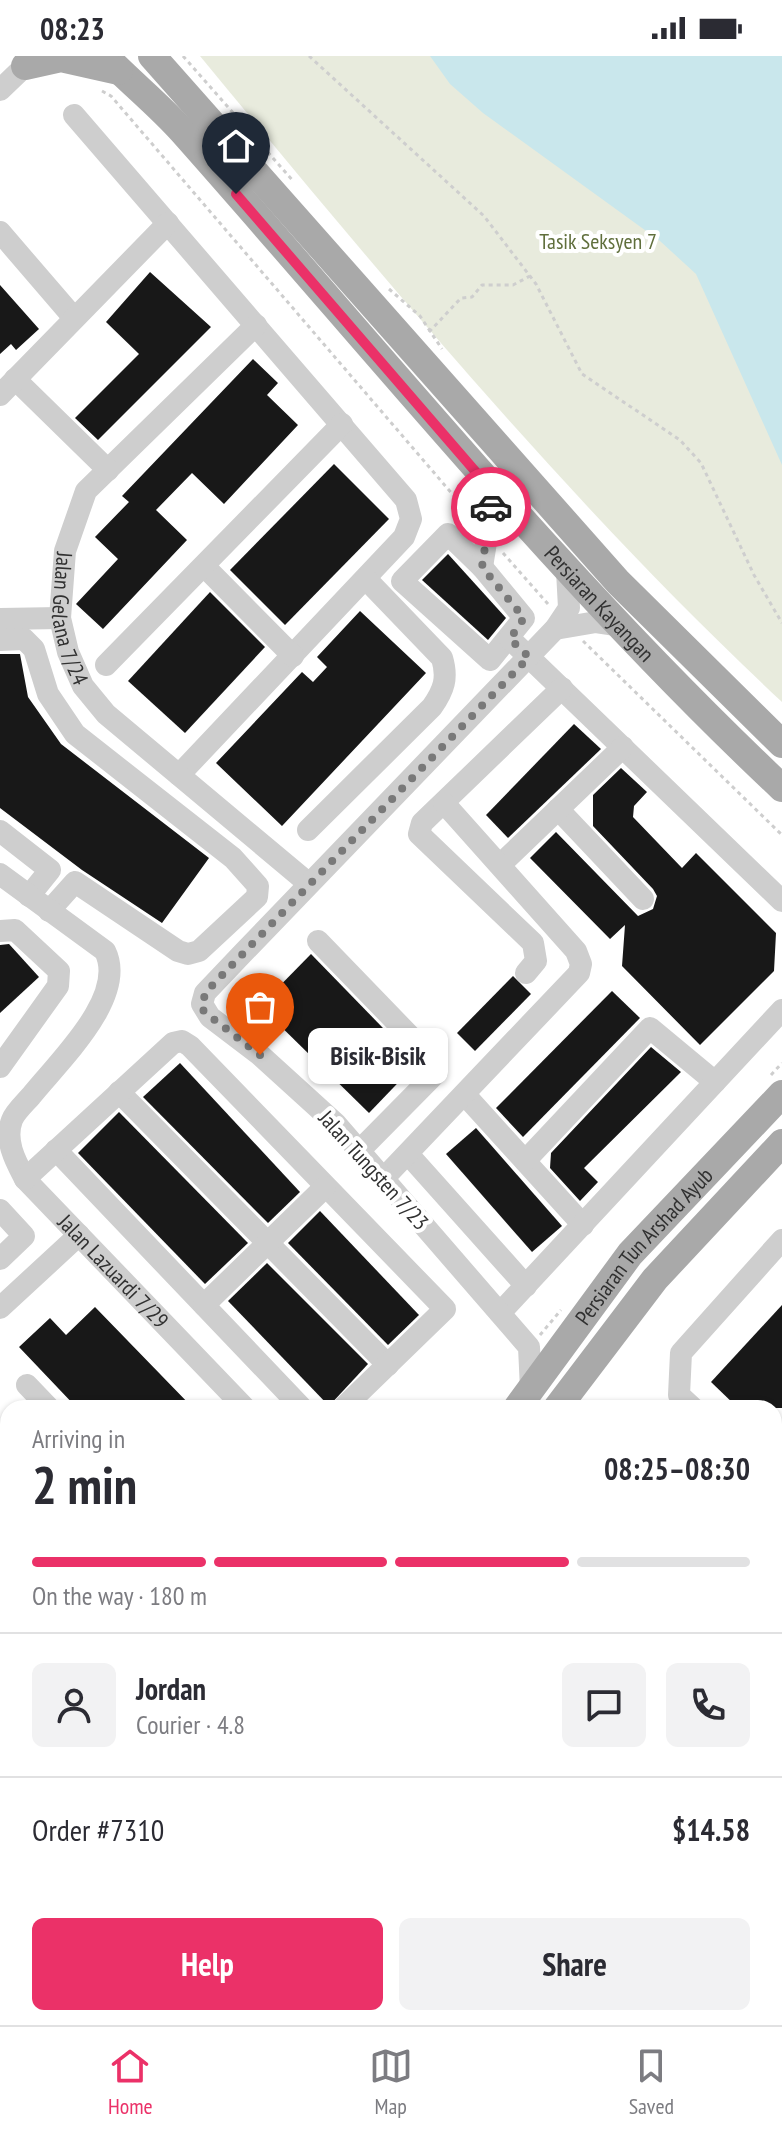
<!DOCTYPE html>
<meta charset="utf-8">
<style>
:root{--surface:#fff;--page:#f2f2f3;--text:#2b2b33;--muted:#7c7c81;--line:#e1e1e2;--accent:#eb3168}
body{margin:0;font-family:"PT Sans Narrow",sans-serif;background:var(--page);color:var(--text);height:100vh;display:flex;flex-direction:column;font-size:30px;white-space:nowrap}
*{box-sizing:border-box;margin:0}
p{font-size:26px;color:var(--muted)}
.icon{flex:none;width:44px;height:44px;fill:none;stroke:currentColor;stroke-width:2;stroke-linecap:round;stroke-linejoin:round}
.map{position:relative;flex:1;overflow:hidden}
.panel{position:absolute;left:0px;top:1344px;width:782px;height:626px;display:flex;flex-direction:column;background:var(--surface);border-radius:24px 24px 0 0;box-shadow:0 2px 6px #0004}
.panel>*{flex:none}
.pin{position:absolute;display:grid;place-items:center;width:68px;height:68px;color:#fff;margin:-82px -34px;border-radius:50% 50% 50% 0;rotate:-45deg;box-shadow:0 0 8px #0007}
.pin .icon{rotate:45deg}
.courier{position:absolute;display:grid;place-items:center;width:80px;height:80px;margin:-40px;border:6px solid #eb3168;border-radius:50%;background:#fff;color:#222;box-shadow:0 2px 10px #0007}
.bubble{position:absolute;height:56px;border-radius:12px;background:var(--surface);box-shadow:0 2px 6px #0004;font-size:26px;font-weight:600;line-height:56px;text-align:center}
.head em{font-style:normal;font-weight:600}
.head div{display:flex;flex-direction:column-reverse}
.head{display:flex;align-items:center;justify-content:space-between;height:136px;padding:0 32px}
h1{font-size:52px;font-weight:600;line-height:60px}
.bar{display:grid;grid-template-columns:repeat(4,1fr);gap:12px 8px;align-content:center;height:96px;padding:0 32px}
.bar i{height:10px;border-radius:6px;background:var(--line)}
.bar .current{background:var(--accent)}
.bar p{grid-column:span 4}
.line{display:flex;align-items:center;gap:20px;padding:0 32px;border-top:2px solid var(--line)}
.line div{flex:1}
.round{display:grid;place-items:center;flex:none;width:84px;height:84px;border-radius:12px;background:var(--page)}
.cta{display:flex;gap:16px;margin-top:auto;padding:16px 32px}
.cta a{flex:1;height:92px;border-radius:12px;background:var(--accent);color:#fff;font-size:32px;font-weight:600;line-height:92px;text-align:center}
.cta a+a{background:var(--page);color:var(--text)}
.status{display:flex;justify-content:space-between;align-items:center;height:56px;padding:0 40px;background:var(--surface);direction:ltr}
.status svg{height:22px;fill:currentColor}
.tabs{display:flex;justify-content:space-around;align-items:center;height:112px;border-top:2px solid var(--line);background:var(--surface);font-size:22px;color:var(--muted)}
.tabs a{display:grid;justify-items:center;gap:4px}
.tabs .current{color:var(--accent)}
.map>svg:first-child{display:block}
</style>
<div class="status"><b>08:23</b><svg viewBox="0 0 49 12"><path d="M0 12V9h3v3zM5 12V6h3v6zM10 12V3h3v9zM15 12V0h3v12zM26 1h20v11H26zM47 4h2v5h-2z"/></svg></div>
<div class="map">
<svg width="782" height="1969" viewBox="0 0 782 1969">
<rect width="100%" height="100%" fill="#fff"/>
<path fill="#e8ebdd" d="M200 0H782V646C570 448 384 223 200 0Z"/>
<path fill="#c9e7ec" d="M430 0H782V409L696 218 660 185 483 57 450 28Z"/>
<g fill="#181818">
<path d="M150 216 211 271 98 384 75 362 139 298 106 266Z"/>
<path d="M0 229 39 273 16 294 11 288 0 298Z"/>
<path d="M253 303 278 327 267 339 298 369 224 448 192 417 156 454 187 484 103 573 76 548 118 503 95 481 129 446 122 440Z"/>
<path d="M334 408 389 463 285 569 230 514Z"/>
<path d="M448 498 506 562 488 584 422 524Z"/>
<path d="M210 536 265 591 185 677 128 625Z"/>
<path d="M360 555 426 617 282 770 216 707 302 616 313 626 327 611 317 601Z"/>
<path d="M0 598H20L28 641 61 688 209 802 162 867 82 814 0 752Z"/>
<path d="M574 668 601 693 508 782 486 759Z"/>
<path d="M621 712 647 736 634 750 633 761 682 812 696 797 776 877 774 915 700 989 622 910 625 869 610 883 530 802 556 776 638 860 653 853 657 840 653 833 593 770V739Z"/>
<path d="M9 888 39 921 0 957V889Z"/>
<path d="M311 898 417 1007 369 1057 260 950Z"/>
<path d="M513 920 531 938 475 995 457 977Z"/>
<path d="M612 935 640 962 523 1081 496 1052Z"/>
<path d="M651 991 681 1016 584 1112 598 1126 580 1145 550 1112 551 1097Z"/>
<path d="M180 1007 300 1136 268 1167 143 1041Z"/>
<path d="M119 1056 248 1187 205 1228 78 1097Z"/>
<path d="M476 1072 562 1170 532 1196 446 1098Z"/>
<path d="M320 1155 419 1259 388 1289 288 1187Z"/>
<path d="M267 1207 368 1308 329 1350 228 1245Z"/>
<path d="M782 1249V1352H738L711 1326Z"/>
<path d="M95 1251 193 1352H77L19 1291 50 1262 66 1279Z"/>
</g>
<g fill="none" stroke-linecap="round" stroke-linejoin="round">
<g stroke="#cecece" stroke-width="3" stroke-dasharray="4 4" stroke-linecap="butt">
<path d="M183 0 294 126"/>
<path d="M309 0 484 160 536 228 582 318 680 384 701 407 754 519 782 567"/>
<path d="M102 35 111 40 472 461"/>
<path d="M389 233 420 260 442 293"/>
<path d="M429 276 461 242 472 241 482 229H513L530 220"/>
<path d="M503 497 548 548"/>
<path d="M583 585 782 779"/>
<path d="M771 1019 782 1007"/>
<path d="M540 1279 561 1254"/>
</g>
<g stroke="#cecece" stroke-width="22">
<path d="M0 34 25 10"/>
<path d="M74 59 406 444 411 463 404 481 179 719"/>
<path d="M0 176 74 262"/>
<path id="s1" d="M256 269 86 435 65 495 60 562 68 596 83 630 106 658 308 827"/>
<path d="M15 323 108 414"/>
<path d="M0 339 168 167"/>
<path d="M448 478 482 511 524 562 490 604 402 525Z"/>
<path d="M204 510 293 600"/>
<path d="M482 511 494 437"/>
<path d="M0 563 60 562"/>
<path d="M555 573 596 566 616 569"/>
<path d="M510 583 782 845"/>
<path d="M0 584 24 583 34 593 48 638 75 678 233 802 258 830 257 841 199 895 188 898 178 895 75 826 49 855"/>
<path d="M106 609 342 368"/>
<path d="M558 753 643 843"/>
<path d="M308 774 432 651C444 634 448 622 442 602L366 523"/>
<path d="M0 775 50 814 29 840"/>
<path d="M501 808 623 691"/>
<path id="s2" d="M0 818 105 895C128 941 58 1006 31 1040 25 1047 15 1056 12 1064 4 1085 16 1106 25 1123L245 1352"/>
<path d="M0 875 15 874 59 915 58 930 0 1011"/>
<path d="M318 885 437 1008V1016L359 1095"/>
<path d="M526 917 536 905 533 887 419 778 422 767 562 632"/>
<path d="M119 1036 388 1309"/>
<path d="M466 1040 583 1169"/>
<path d="M56 1094 302 1352"/>
<path d="M408 1098 526 1230"/>
<path d="M525 1105 650 972 715 1026"/>
<path d="M25 1123 173 987 182 985 190 990 445 1253 343 1352"/>
<path d="M383 1123 579 917 581 908 576 895 444 747"/>
<path d="M0 1154 24 1180 0 1203"/>
<path d="M204 1249 325 1131"/>
<path d="M0 1252 79 1179"/>
<path d="M500 1257 782 954"/>
<path d="M27 1329 49 1352"/>
<path d="M531 1333 529 1291 336 1068 260 999 210 961 202 948 205 937 243 897 555 573 569 552 567 515"/>
<path d="M693 1352 679 1339 681 1297 782 1184"/>
<path d="M774 1424 782 1415"/>
<path d="M0 1515 8 1524"/>
<path d="M774 1566 782 1558"/>
<path d="M0 1677 8 1668"/>
<path d="M774 1693 782 1702"/>
<path d="M0 1712 8 1718"/>
<path d="M774 1890 782 1881"/>
<path d="M642 1962 647 1969"/>
<path d="M255 1969 264 1962"/>
<path d="M508 1969 513 1962"/>
</g>
<g stroke="#a9a9a9" stroke-width="28">
<path id="s3" d="M105 0C130 26 159 49 183 76 381 299 564 527 782 732"/>
<path d="M152 0 618 526 782 688"/>
<path d="M25 10 61 2 119 15"/>
<path id="s4" d="M517 1352 630 1198 782 1038"/>
<path d="M557 1352 655 1223 782 1087"/>
<path d="M0 1911 8 1908"/>
<path d="M0 1944 8 1941"/>
</g>
</g>
<g fill="none" stroke-linecap="round" stroke-linejoin="round">
<path stroke="#797979" stroke-width="8" stroke-dasharray="0 14.4" d="M260 999 207 958 202 953 205 937 529 601 510 583 524 562 482 511 491 451"/>
<path stroke="#eb3168" stroke-width="10" d="M236 138 494 437 491 451"/>
</g>
<g text-anchor="middle" stroke-width="8" stroke-linejoin="round" paint-order="stroke">
<g font-size="22" fill="#606f3c" stroke="#fff">
<text x="598" y="193">Tasik Seksyen 7</text>
</g>
<g font-size="22" fill="#313131" stroke="#fff">
<text dy="8" stroke="none"><textPath href="#s3" startOffset="738">Persiaran Kayangan</textPath></text>
<text dy="8" stroke="none"><textPath href="#s1" startOffset="370">Jalan Gelana 7/24</textPath></text>
<text transform="translate(374 1114) rotate(48)" y="8">Jalan Tungsten 7/23</text>
<text dy="8" stroke="none"><textPath href="#s4" startOffset="206">Persiaran Tun Arshad Ayub</textPath></text>
<text dy="8" stroke="none"><textPath href="#s2" startOffset="522">Jalan Lazuardi 7/29</textPath></text>
</g>
</g>
</svg>
<div class="pin" style="left:260px;top:999px;background:#ea580c"><svg class="icon" aria-label="bag" viewBox="0 0 24 24"><path d="M5 8h14l-1 12H6zM9 8a3 3 0 0 1 6 0"/></svg></div>
<div class="pin" style="left:236px;top:138px;background:#1f2937"><svg class="icon" aria-label="home" viewBox="0 0 24 24"><path d="M3 11l9-7 9 7M6 9v11h12V9"/></svg></div>
<div class="courier" style="left:491px;top:451px"><svg class="icon" aria-label="car" viewBox="0 0 24 24"><path d="M5 17H2v-5l4-1 3-4h7l3 4 3 1v5h-3M9 17h6M6 11h13"/><circle cx="7" cy="17" r="2"/><circle cx="17" cy="17" r="2"/></svg></div>
<div class="bubble" style="left:308px;top:972px;width:140px">Bisik-Bisik</div>
<section class="panel">
<div class="head"><div><h1>2 min</h1><p>Arriving in</p></div><em>08:25–08:30</em></div>
<div class="bar"><i class="current"></i><i class="current"></i><i class="current"></i><i></i><p>On the way · 180 m</p></div>
<div class="line" style="height:144px"><a class="round"><svg class="icon" aria-label="person" viewBox="0 0 24 24"><circle cx="12" cy="8" r="4"/><path d="M4 21q1-7 8-7t8 7"/></svg></a><div><b>Jordan</b><p>Courier · 4.8</p></div><a class="round"><svg class="icon" aria-label="chat" viewBox="0 0 24 24"><path d="M4 5h16v11H9l-5 4z"/></svg></a><a class="round"><svg class="icon" aria-label="phone" viewBox="0 0 24 24"><path d="M5 4h4l2 5-3 2q2 4 5 5l2-3 5 2v4C11 20 4 13 5 4z"/></svg></a></div>
<div class="line" style="height:104px"><div>Order #7310</div><b>$14.58</b></div>
<div class="cta"><a>Help</a><a>Share</a></div>
</section>
</div>
<nav class="tabs">
<a class="current"><svg class="icon" aria-label="home" viewBox="0 0 24 24"><path d="M3 11l9-7 9 7M6 9v11h12V9"/></svg>Home</a>
<a><svg class="icon" aria-label="map" viewBox="0 0 24 24"><path d="M3 6l6-2 6 2 6-2v14l-6 2-6-2-6 2zM9 4v14M15 6v14"/></svg>Map</a>
<a><svg class="icon" aria-label="saved" viewBox="0 0 24 24"><path d="M7 4h10v16l-5-4-5 4z"/></svg>Saved</a>
</nav>
